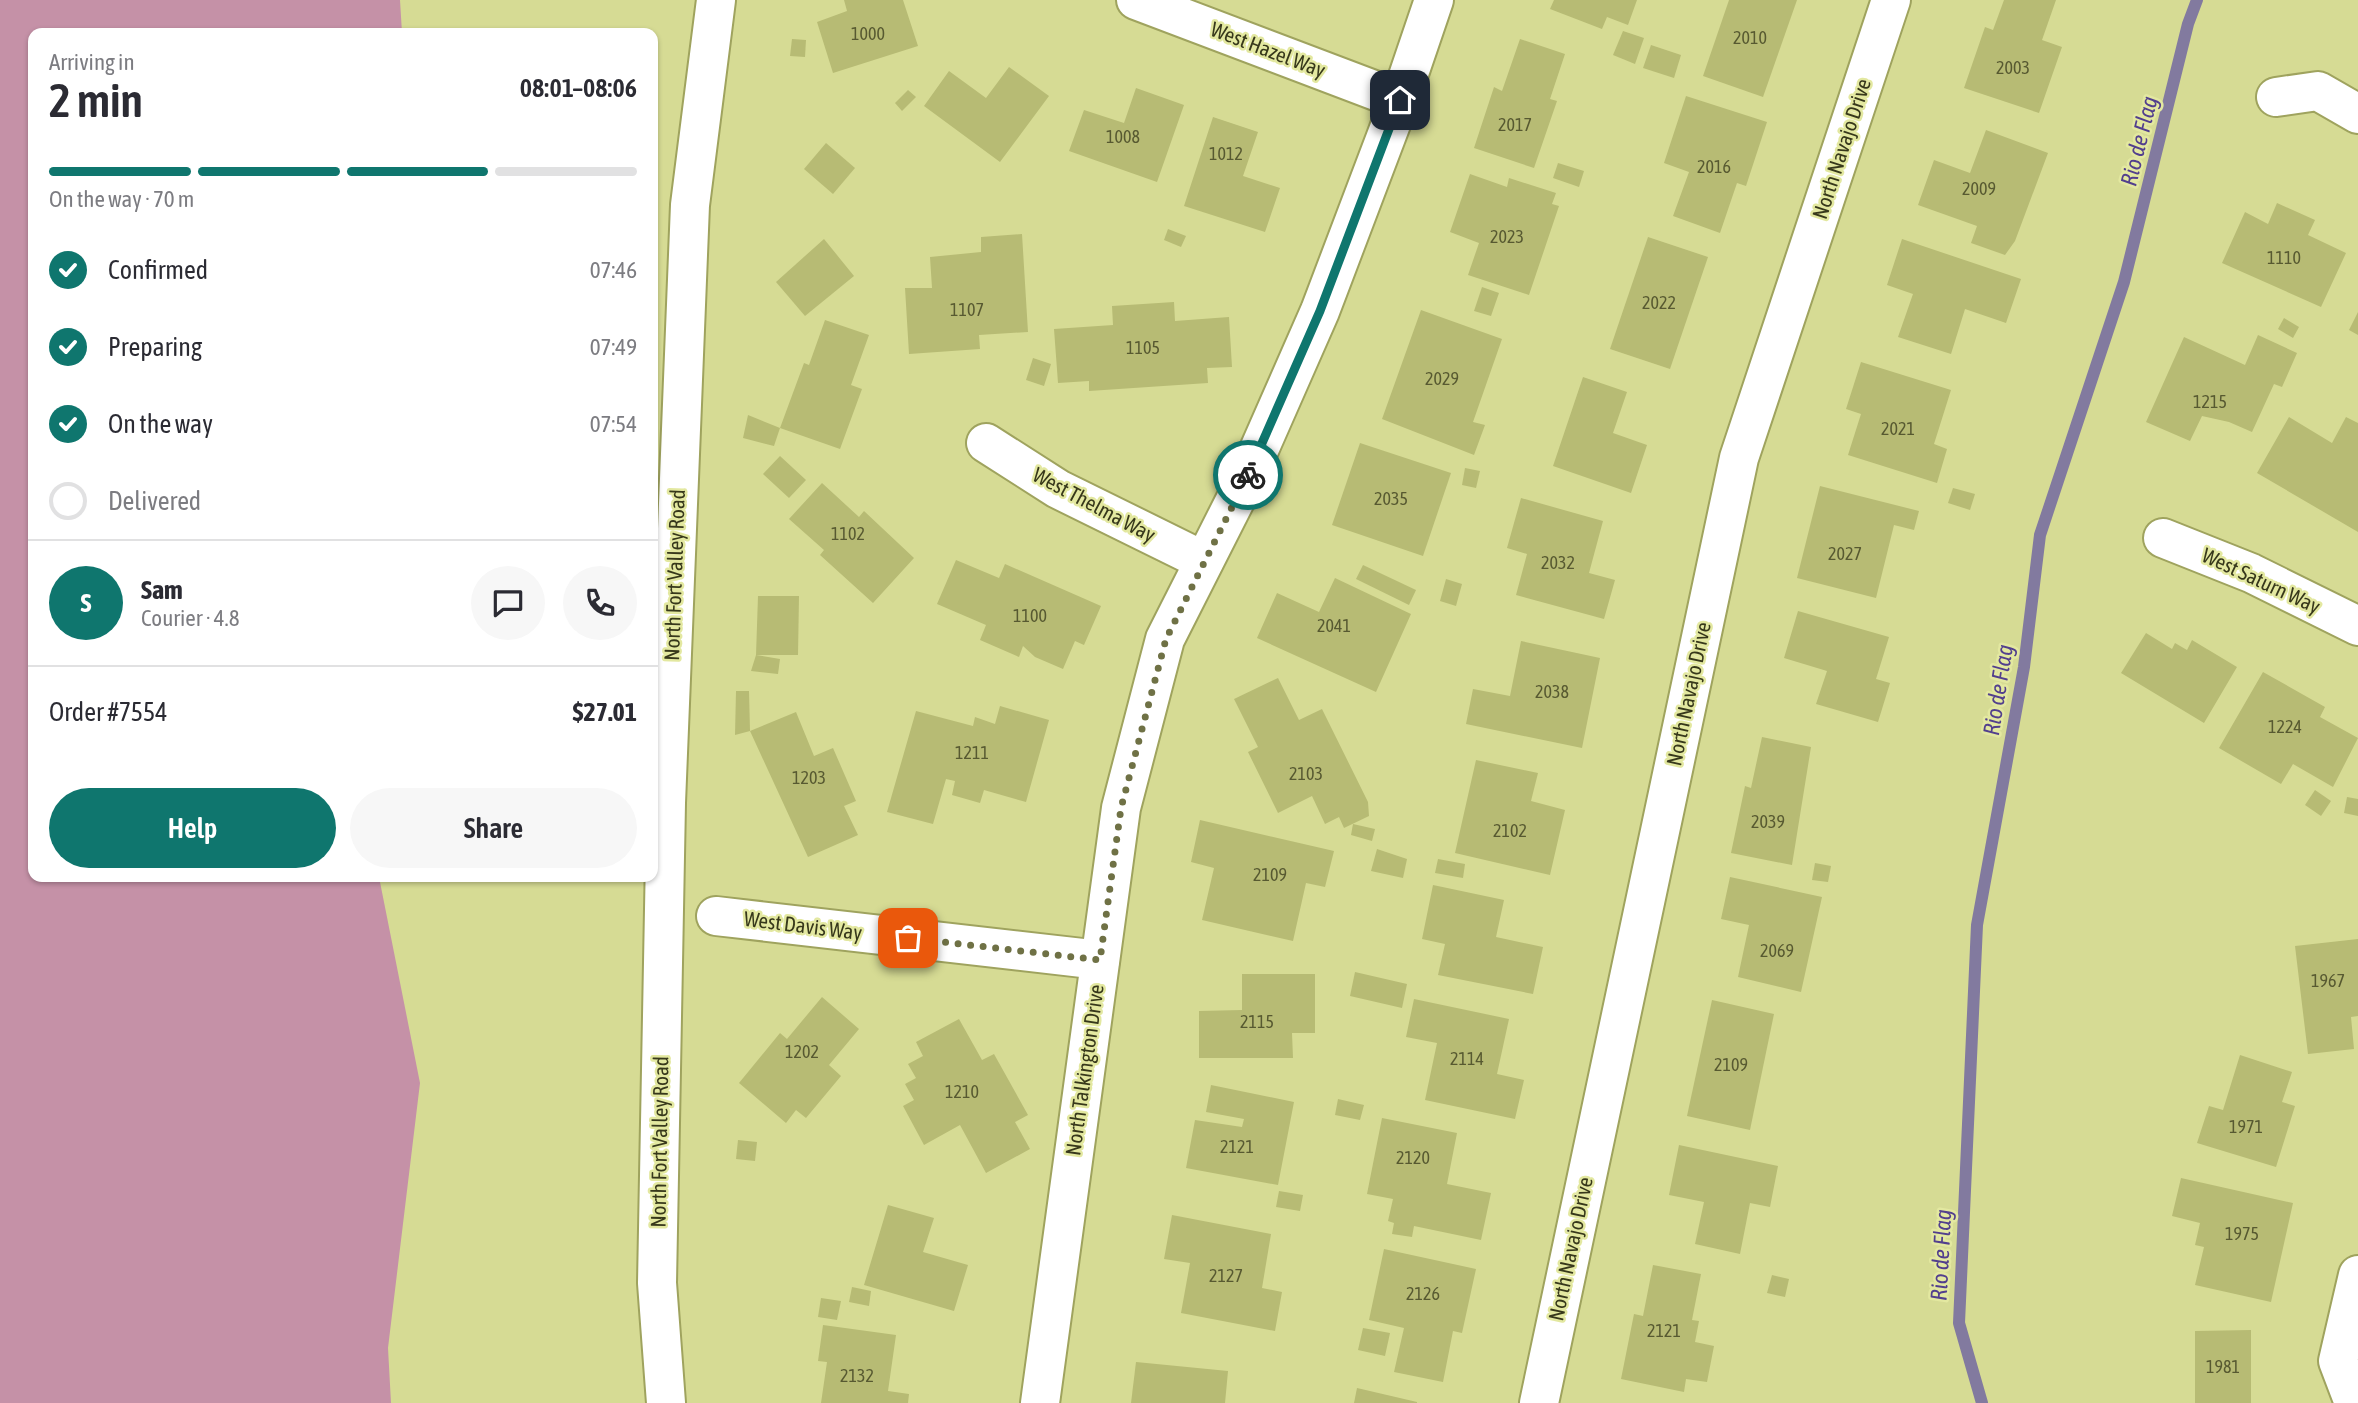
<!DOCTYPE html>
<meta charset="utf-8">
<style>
:root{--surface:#fff;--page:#f7f7f7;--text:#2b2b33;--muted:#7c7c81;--line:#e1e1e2;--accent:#0f766e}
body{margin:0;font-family:"Asap Condensed",sans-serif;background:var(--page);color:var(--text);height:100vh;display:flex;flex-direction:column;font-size:26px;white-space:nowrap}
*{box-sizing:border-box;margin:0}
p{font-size:23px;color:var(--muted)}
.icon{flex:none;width:38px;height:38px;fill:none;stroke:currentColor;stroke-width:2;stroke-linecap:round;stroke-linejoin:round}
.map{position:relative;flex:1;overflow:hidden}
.panel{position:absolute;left:28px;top:28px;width:630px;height:854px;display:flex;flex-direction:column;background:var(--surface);border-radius:14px;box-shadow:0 2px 5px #0004}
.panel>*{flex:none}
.pin{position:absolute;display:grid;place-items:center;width:60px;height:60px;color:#fff;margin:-30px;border-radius:14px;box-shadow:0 4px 10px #0006}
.courier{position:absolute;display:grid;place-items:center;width:70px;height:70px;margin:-35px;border:5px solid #0f766e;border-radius:50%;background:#fff;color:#222;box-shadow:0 2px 9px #0007}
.headline em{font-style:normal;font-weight:600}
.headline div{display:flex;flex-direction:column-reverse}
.headline{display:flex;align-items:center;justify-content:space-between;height:119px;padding:0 21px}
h1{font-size:46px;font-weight:600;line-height:52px}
.bar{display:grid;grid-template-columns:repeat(4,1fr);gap:10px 7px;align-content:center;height:84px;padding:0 21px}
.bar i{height:9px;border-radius:5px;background:var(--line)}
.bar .active{background:var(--accent)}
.bar p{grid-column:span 4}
.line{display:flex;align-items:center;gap:18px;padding:0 21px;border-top:2px solid var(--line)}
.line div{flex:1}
.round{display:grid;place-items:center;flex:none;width:74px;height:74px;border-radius:37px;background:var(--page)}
ol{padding:0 21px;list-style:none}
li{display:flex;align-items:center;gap:21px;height:77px}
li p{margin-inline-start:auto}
li .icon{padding:7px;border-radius:50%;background:var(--accent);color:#fff;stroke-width:4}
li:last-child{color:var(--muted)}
li i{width:38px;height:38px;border:4px solid var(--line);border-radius:50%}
.button{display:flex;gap:14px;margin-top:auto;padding:14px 21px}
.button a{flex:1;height:80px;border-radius:42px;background:var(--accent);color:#fff;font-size:28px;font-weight:600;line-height:80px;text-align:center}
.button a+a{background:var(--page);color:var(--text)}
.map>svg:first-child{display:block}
</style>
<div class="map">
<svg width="2358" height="1403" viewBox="0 0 2358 1403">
<rect width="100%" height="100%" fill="#d6db94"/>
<path fill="#c591a7" d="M0 0H400L402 33H33V877H379L420 1083 388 1348 391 1403H0Z"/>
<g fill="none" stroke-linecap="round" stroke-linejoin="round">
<path stroke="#827a9f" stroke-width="12" d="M1982 1403 1959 1323 1977 925 2024 667 2040 535 2124 282 2188 24 2197 0"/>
</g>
<g fill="#b7bb74">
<path d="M844 0H903L918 46 833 73 817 22 847 11Z"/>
<path d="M1554 0H1637L1628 25 1607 17 1602 29 1550 9Z"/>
<path d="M1729 0H1797L1763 97 1703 76Z"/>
<path d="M2004 0H2056L2042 40 2062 47 2039 113 1964 88 1985 27 1993 30Z"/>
<path d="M1623 31 1644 38 1635 64 1613 55Z"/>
<path d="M792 39 806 40 805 57 790 56Z"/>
<path d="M1520 39 1565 54 1550 99 1557 101 1534 168 1474 148 1494 87 1502 91Z"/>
<path d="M1651 45 1681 55 1674 78 1643 68Z"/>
<path d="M1009 67 1049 96 1000 162 924 106 949 71 986 98Z"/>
<path d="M1136 88 1184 105 1157 182 1069 151 1084 110 1124 123Z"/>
<path d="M908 90 916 97 902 111 895 103Z"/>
<path d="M1686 96 1767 122 1746 186 1737 183 1720 233 1673 216 1689 172 1664 163Z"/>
<path d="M1213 117 1258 132 1243 176 1280 188 1265 232 1184 206Z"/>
<path d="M1986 130 2048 153 2015 241 2005 255 1971 243 1977 226 1918 205 1934 160 1970 173Z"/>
<path d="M826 143 855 168 833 194 804 169Z"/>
<path d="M1558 163 1584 171 1579 187 1553 178Z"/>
<path d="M1470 174 1507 187 1509 178 1556 193 1552 204 1559 206 1529 295 1468 275 1479 243 1450 232Z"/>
<path d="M2277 203 2315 220 2308 235 2346 253 2321 307 2222 263 2245 212 2268 224Z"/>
<path d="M1168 229 1186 236 1181 247 1164 240Z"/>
<path d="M1022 234 1028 332 979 335 980 349 909 354 905 288H932L930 257 981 252V237Z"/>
<path d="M1648 237 1708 257 1670 369 1610 349Z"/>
<path d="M824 239 854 276 805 316 776 282Z"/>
<path d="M1902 239 2021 279 2006 323 1965 309 1951 354 1898 337 1913 294 1887 285Z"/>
<path d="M1482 287 1499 293 1491 316 1474 311Z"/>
<path d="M1174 302 1175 321 1229 317 1232 367 1207 368 1208 383 1089 391V381L1058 383 1054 329 1113 325 1112 306Z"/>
<path d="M1421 310 1502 339 1473 422 1485 425 1474 455 1382 419Z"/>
<path d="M2358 312V335L2349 330Z"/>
<path d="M2284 318 2299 327 2293 338 2278 329Z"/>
<path d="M825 320 869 335 851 385 862 389 840 449 780 428 804 363 809 365Z"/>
<path d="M2258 335 2297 353 2282 387 2274 384 2252 432 2229 422 2202 416 2190 441 2146 422 2184 337 2245 365Z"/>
<path d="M1033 358 1051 364 1044 386 1026 380Z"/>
<path d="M1861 362 1951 390 1934 444 1947 449 1937 483 1848 455 1861 414 1846 409Z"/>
<path d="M1583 377 1627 392 1613 433 1647 445 1631 493 1553 466Z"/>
<path d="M748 415 780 428 774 446 743 438Z"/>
<path d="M2289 417 2332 443 2346 417 2358 423V532L2257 473Z"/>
<path d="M1360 443 1451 473 1423 556 1332 525Z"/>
<path d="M780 456 806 480 789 498 763 474Z"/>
<path d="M1465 468 1480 471 1476 488 1462 485Z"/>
<path d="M822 483 859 517 864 511 914 558 873 603 820 555 824 550 789 519Z"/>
<path d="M1820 486 1919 511 1914 530 1894 525 1876 598 1797 578Z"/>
<path d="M1953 488 1975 494 1970 510 1948 503Z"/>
<path d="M1521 498 1603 521 1589 573 1615 580 1604 619 1516 595 1527 554 1507 548Z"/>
<path d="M956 560 999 578 1005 564 1101 606 1084 645 1075 641 1063 669 1035 657 1023 646 1019 657 980 640 986 625 937 604Z"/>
<path d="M1363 565 1416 590 1409 605 1356 579Z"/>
<path d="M1335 578 1411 614 1376 692 1257 638 1277 593 1319 612Z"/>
<path d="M1446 579 1462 584 1456 606 1440 601Z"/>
<path d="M758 596H799L798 655H756Z"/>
<path d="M1798 611 1889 637 1876 679 1890 683 1878 722 1816 704 1827 671 1784 658Z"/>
<path d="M2146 633 2172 649 2175 643 2187 650 2192 640 2237 667 2204 723 2121 673Z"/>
<path d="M1521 641 1600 658 1582 748 1466 724 1473 689 1510 696Z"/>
<path d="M756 655 780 659 778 674 751 671Z"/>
<path d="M2263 672 2325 707 2320 717 2358 738 2333 787 2293 764 2281 784 2219 748Z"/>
<path d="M1278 678 1299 720 1322 709 1368 802 1369 816 1344 828 1339 817 1325 824 1312 796 1278 813 1248 752 1258 747 1234 699Z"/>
<path d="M736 691H749L750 731 735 735Z"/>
<path d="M1000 706 1049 720 1026 802 984 790 980 803 952 795 955 781 946 779 933 824 887 812 916 711 973 726 975 717 995 724Z"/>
<path d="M796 712 814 756 833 748 856 801 844 806 858 835 808 857 750 731Z"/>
<path d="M1762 737 1811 747 1792 865 1731 853 1745 786 1751 788Z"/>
<path d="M1476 760 1538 773 1531 801 1565 810 1550 875 1455 853Z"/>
<path d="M2315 790 2331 801 2321 816 2305 805Z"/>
<path d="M2347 797 2358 799V816L2344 813Z"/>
<path d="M1200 820 1334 851 1325 887 1306 883 1293 941 1202 920 1214 868 1191 862Z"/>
<path d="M1353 824 1375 829 1372 841 1351 835Z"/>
<path d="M1377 849 1407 859 1403 878 1371 871Z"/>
<path d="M1438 859 1465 864 1463 878 1435 873Z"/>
<path d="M1815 863 1831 866 1828 882 1812 880Z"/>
<path d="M1730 877 1822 897 1801 992 1738 977 1749 925 1721 919Z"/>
<path d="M1433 885 1504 900 1496 937 1543 947 1533 994 1438 975 1445 944 1422 939Z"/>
<path d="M2358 939V1016L2351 1017 2354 1049 2308 1054 2295 946Z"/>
<path d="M1355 972 1407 984 1402 1008 1350 996Z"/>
<path d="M1242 974H1315V1033H1292L1293 1058H1199V1011L1242 1010Z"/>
<path d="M822 997 859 1029 829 1065 841 1076 806 1118 796 1110 786 1123 739 1083 780 1033 787 1039Z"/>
<path d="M1414 999 1509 1019 1497 1074 1524 1080 1515 1119 1425 1100 1437 1043 1406 1037Z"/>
<path d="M1712 1000 1774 1014 1750 1130 1687 1116Z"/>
<path d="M959 1019 982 1060 994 1054 1028 1115 1015 1122 1030 1149 986 1173 960 1125 924 1145 903 1106 914 1100 905 1084 916 1078 908 1064 923 1056 916 1042Z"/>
<path d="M2240 1055 2292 1072 2282 1102 2295 1106 2276 1167 2197 1143 2209 1106 2223 1110Z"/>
<path d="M1211 1085 1294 1102 1278 1185 1186 1168 1195 1120 1242 1127 1244 1119 1206 1112Z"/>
<path d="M1338 1099 1364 1105 1360 1120 1335 1115Z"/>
<path d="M1382 1118 1457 1133 1447 1184 1491 1193 1481 1240 1414 1226 1412 1237 1392 1234 1394 1223 1388 1221 1393 1199 1367 1194Z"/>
<path d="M738 1140 757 1142 755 1161 736 1159Z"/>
<path d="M1679 1145 1778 1166 1770 1207 1750 1203 1740 1254 1695 1244 1704 1202 1669 1195Z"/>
<path d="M2181 1178 2293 1203 2271 1302 2195 1285 2204 1247 2195 1245 2200 1223 2172 1216Z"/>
<path d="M1279 1191 1303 1195 1300 1211 1276 1207Z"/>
<path d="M888 1205 934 1218 923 1252 968 1265 954 1311 864 1285Z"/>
<path d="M1172 1215 1271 1234 1262 1288 1282 1292 1275 1331 1181 1313 1190 1263 1164 1259Z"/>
<path d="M1384 1249 1476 1269 1462 1333 1453 1331 1443 1382 1394 1372 1404 1328 1369 1320Z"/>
<path d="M1653 1265 1701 1274 1692 1320 1699 1321 1695 1342 1714 1346 1707 1382 1686 1379 1684 1392 1621 1379 1634 1314 1643 1316Z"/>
<path d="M1772 1275 1789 1279 1785 1297 1767 1293Z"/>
<path d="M852 1287 871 1291 869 1306 849 1302Z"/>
<path d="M821 1298 841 1301 837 1320 818 1317Z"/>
<path d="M823 1325 896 1335 888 1391 909 1394 908 1403H821L827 1362 818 1361Z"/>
<path d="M1363 1328 1390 1333 1385 1356 1358 1350Z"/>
<path d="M2251 1330V1403H2195V1331Z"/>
<path d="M1136 1362 1228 1371 1225 1403H1131Z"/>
<path d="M1357 1388 1417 1402V1403H1354Z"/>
</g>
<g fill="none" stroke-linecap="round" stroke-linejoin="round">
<defs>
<g id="minor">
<path d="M1136 0 1400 100"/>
<path d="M2276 97 2318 91 2358 114"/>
<path d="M986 443 1058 489 1204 561"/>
<path d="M2163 538 2251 573 2358 626"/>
<path d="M716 916 1100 960"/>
<path d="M1040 1403 1121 808 1165 639 1247 477 1320 311 1400 100 1434 0"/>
<path d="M1539 1403 1739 458 1891 0"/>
<path d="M2354 1403 2338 1361 2358 1275"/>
</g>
<path id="major" d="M666 1403 657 1283 666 803 690 205 716 0"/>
</defs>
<use href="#minor" stroke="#9fa35e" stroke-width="42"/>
<use href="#major" stroke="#9fa35e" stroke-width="42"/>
<use href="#minor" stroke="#fff" stroke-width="38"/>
<use href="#major" stroke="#fff" stroke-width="38"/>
</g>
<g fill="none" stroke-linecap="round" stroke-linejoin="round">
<path stroke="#6f7145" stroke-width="7" stroke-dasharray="0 12.6" d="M908 938 1100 960 1121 808 1166 639 1248 475"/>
<path stroke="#0f766e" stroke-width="9" d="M1248 475 1320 311 1400 100"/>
</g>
<g text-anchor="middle" stroke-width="5" stroke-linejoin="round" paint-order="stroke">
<g font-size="18" fill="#575931">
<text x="868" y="40">1000</text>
<text x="1750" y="44">2010</text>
<text x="2013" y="74">2003</text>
<text x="1515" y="131">2017</text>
<text x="1123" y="143">1008</text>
<text x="1226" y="160">1012</text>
<text x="1714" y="173">2016</text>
<text x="1979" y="195">2009</text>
<text x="1507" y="243">2023</text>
<text x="2284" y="264">1110</text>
<text x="1659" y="309">2022</text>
<text x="967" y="316">1107</text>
<text x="1143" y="354">1105</text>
<text x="1442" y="385">2029</text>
<text x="2210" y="408">1215</text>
<text x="1898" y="435">2021</text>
<text x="1391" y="505">2035</text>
<text x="848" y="540">1102</text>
<text x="1845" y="560">2027</text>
<text x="1558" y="569">2032</text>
<text x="1030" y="622">1100</text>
<text x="1334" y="632">2041</text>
<text x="1552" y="698">2038</text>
<text x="2285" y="733">1224</text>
<text x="972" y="759">1211</text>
<text x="1306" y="780">2103</text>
<text x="809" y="784">1203</text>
<text x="1768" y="828">2039</text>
<text x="1510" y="837">2102</text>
<text x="1270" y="881">2109</text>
<text x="1777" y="957">2069</text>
<text x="2328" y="987">1967</text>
<text x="1257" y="1028">2115</text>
<text x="802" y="1058">1202</text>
<text x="1467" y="1065">2114</text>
<text x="1731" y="1071">2109</text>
<text x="962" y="1098">1210</text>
<text x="2246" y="1133">1971</text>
<text x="1237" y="1153">2121</text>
<text x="1413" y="1164">2120</text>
<text x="2242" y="1240">1975</text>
<text x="1226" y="1282">2127</text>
<text x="1423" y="1300">2126</text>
<text x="1664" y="1337">2121</text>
<text x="2223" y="1373">1981</text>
<text x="857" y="1382">2132</text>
</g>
<g font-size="21" fill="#37381b" stroke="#e3e8a0">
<text transform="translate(1268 50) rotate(21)" y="7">West Hazel Way</text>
<text transform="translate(1842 149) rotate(-72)" y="7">North Navajo Drive</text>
<text transform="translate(1094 505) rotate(28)" y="7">West Thelma Way</text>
<text transform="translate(675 575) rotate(-88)" y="7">North Fort Valley Road</text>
<text transform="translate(2261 581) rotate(25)" y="7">West Saturn Way</text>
<text transform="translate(1689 694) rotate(-78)" y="7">North Navajo Drive</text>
<text transform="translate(803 926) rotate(7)" y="7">West Davis Way</text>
<text transform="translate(1085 1070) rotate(-82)" y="7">North Talkington Drive</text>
<text transform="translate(660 1142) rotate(-89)" y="7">North Fort Valley Road</text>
<text transform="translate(1571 1249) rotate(-78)" y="7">North Navajo Drive</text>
</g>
<g font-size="23" font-style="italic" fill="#523f8d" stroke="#e3e8a0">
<text transform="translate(2139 141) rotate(-76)" y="8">Rio de Flag</text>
<text transform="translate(1998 690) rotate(-81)" y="8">Rio de Flag</text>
<text transform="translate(1941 1255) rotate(-87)" y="8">Rio de Flag</text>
</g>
</g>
</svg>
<div class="pin" style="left:908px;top:938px;background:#ea580c"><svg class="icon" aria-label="bag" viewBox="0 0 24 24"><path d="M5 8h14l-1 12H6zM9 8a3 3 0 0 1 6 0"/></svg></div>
<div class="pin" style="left:1400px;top:100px;background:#1f2937"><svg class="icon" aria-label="home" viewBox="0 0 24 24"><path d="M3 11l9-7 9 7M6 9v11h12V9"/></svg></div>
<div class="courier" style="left:1248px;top:475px"><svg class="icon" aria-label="bike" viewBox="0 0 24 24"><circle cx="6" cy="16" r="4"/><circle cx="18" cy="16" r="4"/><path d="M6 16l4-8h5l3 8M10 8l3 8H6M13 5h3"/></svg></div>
<section class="panel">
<div class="headline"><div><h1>2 min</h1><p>Arriving in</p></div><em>08:01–08:06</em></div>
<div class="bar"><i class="active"></i><i class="active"></i><i class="active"></i><i></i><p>On the way · 70 m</p></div>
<ol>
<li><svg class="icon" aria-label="check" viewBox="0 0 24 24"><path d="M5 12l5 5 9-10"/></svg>Confirmed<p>07:46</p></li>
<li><svg class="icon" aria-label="check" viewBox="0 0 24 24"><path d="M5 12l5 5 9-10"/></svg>Preparing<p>07:49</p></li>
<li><svg class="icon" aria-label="check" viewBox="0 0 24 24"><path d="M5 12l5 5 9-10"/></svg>On the way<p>07:54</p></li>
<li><i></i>Delivered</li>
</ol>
<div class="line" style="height:126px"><b class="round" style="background:var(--accent);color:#fff">S</b><div><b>Sam</b><p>Courier · 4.8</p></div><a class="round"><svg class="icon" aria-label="chat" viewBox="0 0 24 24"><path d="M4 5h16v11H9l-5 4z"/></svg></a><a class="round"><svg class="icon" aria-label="phone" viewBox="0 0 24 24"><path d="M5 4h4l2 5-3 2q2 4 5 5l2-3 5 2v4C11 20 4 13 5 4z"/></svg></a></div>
<div class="line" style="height:91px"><div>Order #7554</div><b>$27.01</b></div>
<div class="button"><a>Help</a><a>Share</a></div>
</section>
</div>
